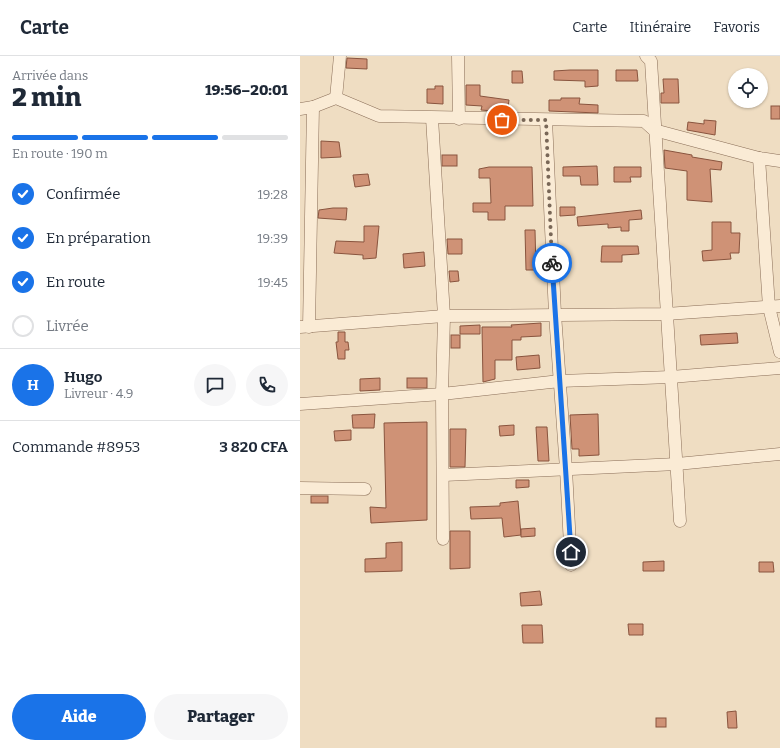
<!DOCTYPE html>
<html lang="fr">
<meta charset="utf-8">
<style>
:root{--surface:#fff;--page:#f6f6f7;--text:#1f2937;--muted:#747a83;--line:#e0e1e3;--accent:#1a73e8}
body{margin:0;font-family:Bitter,serif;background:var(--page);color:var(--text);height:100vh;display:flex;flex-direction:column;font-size:15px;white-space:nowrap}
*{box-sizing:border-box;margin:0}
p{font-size:13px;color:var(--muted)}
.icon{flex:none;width:22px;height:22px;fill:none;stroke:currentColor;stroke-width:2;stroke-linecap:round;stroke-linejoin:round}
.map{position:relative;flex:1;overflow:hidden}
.drawer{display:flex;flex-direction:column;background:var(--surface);width:300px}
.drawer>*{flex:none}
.fabs{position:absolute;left:428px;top:12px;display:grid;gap:8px}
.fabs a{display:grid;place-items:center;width:40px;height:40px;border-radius:50%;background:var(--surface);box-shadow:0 1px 3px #0004;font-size:20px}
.pin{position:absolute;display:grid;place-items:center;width:34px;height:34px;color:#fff;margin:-17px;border:2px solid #fff;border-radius:50%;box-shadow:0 1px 4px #0007}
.courier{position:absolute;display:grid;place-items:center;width:40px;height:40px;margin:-20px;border:3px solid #1a73e8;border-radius:50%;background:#fff;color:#222;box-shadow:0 1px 5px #0007}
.head em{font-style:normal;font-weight:800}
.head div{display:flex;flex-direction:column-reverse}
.head{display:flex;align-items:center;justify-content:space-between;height:68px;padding:0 12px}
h1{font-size:26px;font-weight:800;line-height:30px}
.bar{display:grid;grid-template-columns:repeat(4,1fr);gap:6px 4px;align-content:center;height:48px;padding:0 12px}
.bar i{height:5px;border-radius:3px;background:var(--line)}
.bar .on{background:var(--accent)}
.bar p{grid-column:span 4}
.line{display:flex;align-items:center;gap:10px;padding:0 12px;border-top:1px solid var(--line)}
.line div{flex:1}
.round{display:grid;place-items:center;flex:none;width:42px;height:42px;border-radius:21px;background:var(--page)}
ol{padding:0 12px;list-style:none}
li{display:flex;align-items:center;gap:12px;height:44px}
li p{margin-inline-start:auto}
li .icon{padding:4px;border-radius:50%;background:var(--accent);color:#fff;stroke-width:4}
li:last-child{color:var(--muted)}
li i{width:22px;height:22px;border:2px solid var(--line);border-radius:50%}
.primary-button{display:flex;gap:8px;margin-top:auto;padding:8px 12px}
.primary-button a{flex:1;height:46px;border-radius:24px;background:var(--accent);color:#fff;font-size:16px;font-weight:800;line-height:46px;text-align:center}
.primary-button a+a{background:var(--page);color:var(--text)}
header{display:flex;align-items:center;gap:24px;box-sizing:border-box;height:56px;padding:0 20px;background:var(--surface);border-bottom:1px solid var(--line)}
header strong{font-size:19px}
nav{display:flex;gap:22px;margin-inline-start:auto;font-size:14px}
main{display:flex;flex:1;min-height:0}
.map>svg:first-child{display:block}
</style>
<header>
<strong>Carte</strong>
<nav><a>Carte</a><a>Itinéraire</a><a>Favoris</a></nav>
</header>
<main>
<section class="drawer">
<div class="head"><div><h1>2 min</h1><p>Arrivée dans</p></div><em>19:56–20:01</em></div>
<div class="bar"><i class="on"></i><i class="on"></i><i class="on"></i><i></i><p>En route · 190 m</p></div>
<ol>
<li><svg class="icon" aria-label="check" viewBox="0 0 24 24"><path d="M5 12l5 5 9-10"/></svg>Confirmée<p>19:28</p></li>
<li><svg class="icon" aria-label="check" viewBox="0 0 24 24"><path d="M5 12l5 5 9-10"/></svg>En préparation<p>19:39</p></li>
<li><svg class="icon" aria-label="check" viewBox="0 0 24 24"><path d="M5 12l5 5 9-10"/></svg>En route<p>19:45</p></li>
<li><i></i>Livrée</li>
</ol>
<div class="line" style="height:72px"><b class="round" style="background:var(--accent);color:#fff">H</b><div><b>Hugo</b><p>Livreur · 4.9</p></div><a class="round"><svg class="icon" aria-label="chat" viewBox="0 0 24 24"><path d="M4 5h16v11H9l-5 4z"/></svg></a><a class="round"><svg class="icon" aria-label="phone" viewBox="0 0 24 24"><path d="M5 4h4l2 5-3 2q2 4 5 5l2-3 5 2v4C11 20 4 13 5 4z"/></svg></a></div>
<div class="line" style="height:52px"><div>Commande #8953</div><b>3 820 CFA</b></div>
<div class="primary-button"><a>Aide</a><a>Partager</a></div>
</section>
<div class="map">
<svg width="480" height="692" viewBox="0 0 480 692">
<rect width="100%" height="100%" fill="#efddc2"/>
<g fill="#cf9276" stroke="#89543e">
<path d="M47 2 67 3V13L46 12Z"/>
<path d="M270 14H298V30L285 31V25L254 24V15Z"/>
<path d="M316 14H337L338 25H316Z"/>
<path d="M212 15H222L223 27H212Z"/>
<path d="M363 23H378L379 47H361V37H364Z"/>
<path d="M166 29H180V40L209 44 208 52 193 51V55L181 54 182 50 166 49Z"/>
<path d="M135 30H143V48L127 47V33H135Z"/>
<path d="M261 42H280L279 48 298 49V57L249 55V44H261Z"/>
<rect x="471" y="50" width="9" height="13"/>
<path d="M404 64 416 65 415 79 387 74 388 66 404 68Z"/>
<path d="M21 85 39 86 41 101 21 102Z"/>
<path d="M364 94 392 99V101L422 106 421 114 410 113 412 146 387 144V115L365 112Z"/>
<rect x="142" y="99" width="15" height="11"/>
<path d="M297 110 298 129H281L280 120H263V111Z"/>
<path d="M189 111H232L233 150H205V164H188V156H173V147H191L190 122H179V113Z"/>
<path d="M314 111H341V121H330L331 126H314Z"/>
<path d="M68 118 70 129 55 131 53 119Z"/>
<path d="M260 151H275V159L260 160Z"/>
<path d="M33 152H47L46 164 18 162 19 154Z"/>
<path d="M341 154 342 163 329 164V175H321V171L308 172V168L278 170 277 161Z"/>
<path d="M412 166H431V177H440L439 197H430L431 203 403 205 402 195 412 194Z"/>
<path d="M64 170H79L76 202 63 203V199L34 197 36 185 64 186Z"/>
<path d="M225 174H235L236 214H226Z"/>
<path d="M147 183H162V198H148Z"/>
<path d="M302 190H338L339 198 322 199V206H301Z"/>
<path d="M124 196 125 210 104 212 103 198Z"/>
<path d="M149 215H158L159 225 150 226Z"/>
<path d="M241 267V280L221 281V284H212V304H195V323L183 326 182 271H212L211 269Z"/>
<path d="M180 269V278H160V270Z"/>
<path d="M38 276H45V286H48L49 294H45V303H38L36 286H38Z"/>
<path d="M437 277 438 287 401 289 400 279Z"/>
<rect x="151" y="279" width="9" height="13"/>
<path d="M239 299 240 312 217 314 216 301Z"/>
<path d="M80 322V334L60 335V323Z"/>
<rect x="107" y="322" width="20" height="10"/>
<path d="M75 358 74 372H53L52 359Z"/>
<path d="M298 358 299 399 279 400V393H272L270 359Z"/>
<path d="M127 366V464L71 467 70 451 86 452 84 367Z"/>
<path d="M214 369V379L200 380 199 370Z"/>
<path d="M236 371H247L249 405H238Z"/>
<path d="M150 373H166L165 411H150Z"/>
<path d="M51 374V384L35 385 34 375Z"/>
<path d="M216 424H229V431L216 432Z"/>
<rect x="11" y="440" width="17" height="7"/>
<path d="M218 445 221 479 204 481 202 462 171 463 170 451 200 450V447Z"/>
<path d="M235 472V480L221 481V473Z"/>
<path d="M150 475H170V512L150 513Z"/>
<path d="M102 486V515L65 516V503L86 502V487Z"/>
<path d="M364 505V515H343V506Z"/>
<path d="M459 506H473L474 516H459Z"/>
<path d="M240 535 242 549 221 550 220 537Z"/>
<path d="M328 568H343V579H329Z"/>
<path d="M222 569H242L243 587H223Z"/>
<path d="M436 655 437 672H428L427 656Z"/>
<rect x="356" y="662" width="10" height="9"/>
</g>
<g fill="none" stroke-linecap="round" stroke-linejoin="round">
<defs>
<g id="minor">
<path d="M158 0 159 63"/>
<path d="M346 0 351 5 380 465"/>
<path d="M36 42 40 0"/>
<path d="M0 53 13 51 36 42 79 60 344 65 354 74 459 102 480 105"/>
<path d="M132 62 144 260 142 338 143 483"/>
<path d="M246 64 255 258 266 413 271 509"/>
<path d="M459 102 469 251 480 296"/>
<path d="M0 271 144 260 366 258 480 250"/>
<path d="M9 271 13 51"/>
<path d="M0 348 142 338 260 325 371 321 480 312"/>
<path d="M144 419 377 408 480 398"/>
<path d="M0 432 65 433"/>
</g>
</defs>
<use href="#minor" stroke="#8a6e58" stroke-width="13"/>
<use href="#minor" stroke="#faebd5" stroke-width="12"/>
</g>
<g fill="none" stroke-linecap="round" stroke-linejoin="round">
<path stroke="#796757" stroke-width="4" stroke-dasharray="0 7.2" d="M202 64H246L252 207"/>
<path stroke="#1a73e8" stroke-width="5" d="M252 207 271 496"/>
</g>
</svg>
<div class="fabs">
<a><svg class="icon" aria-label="locate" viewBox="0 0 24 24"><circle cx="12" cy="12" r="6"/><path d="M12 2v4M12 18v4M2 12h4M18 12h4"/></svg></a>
</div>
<div class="pin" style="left:202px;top:64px;background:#ea580c"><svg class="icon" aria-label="bag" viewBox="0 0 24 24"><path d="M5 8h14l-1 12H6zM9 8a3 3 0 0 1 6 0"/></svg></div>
<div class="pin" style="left:271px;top:496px;background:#1f2937"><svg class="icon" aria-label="home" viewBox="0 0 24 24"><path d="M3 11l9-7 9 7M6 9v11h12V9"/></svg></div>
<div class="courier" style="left:252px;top:207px"><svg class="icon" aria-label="bike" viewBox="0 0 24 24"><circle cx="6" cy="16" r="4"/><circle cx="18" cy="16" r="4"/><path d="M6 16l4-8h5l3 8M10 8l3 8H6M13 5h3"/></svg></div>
</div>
</main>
